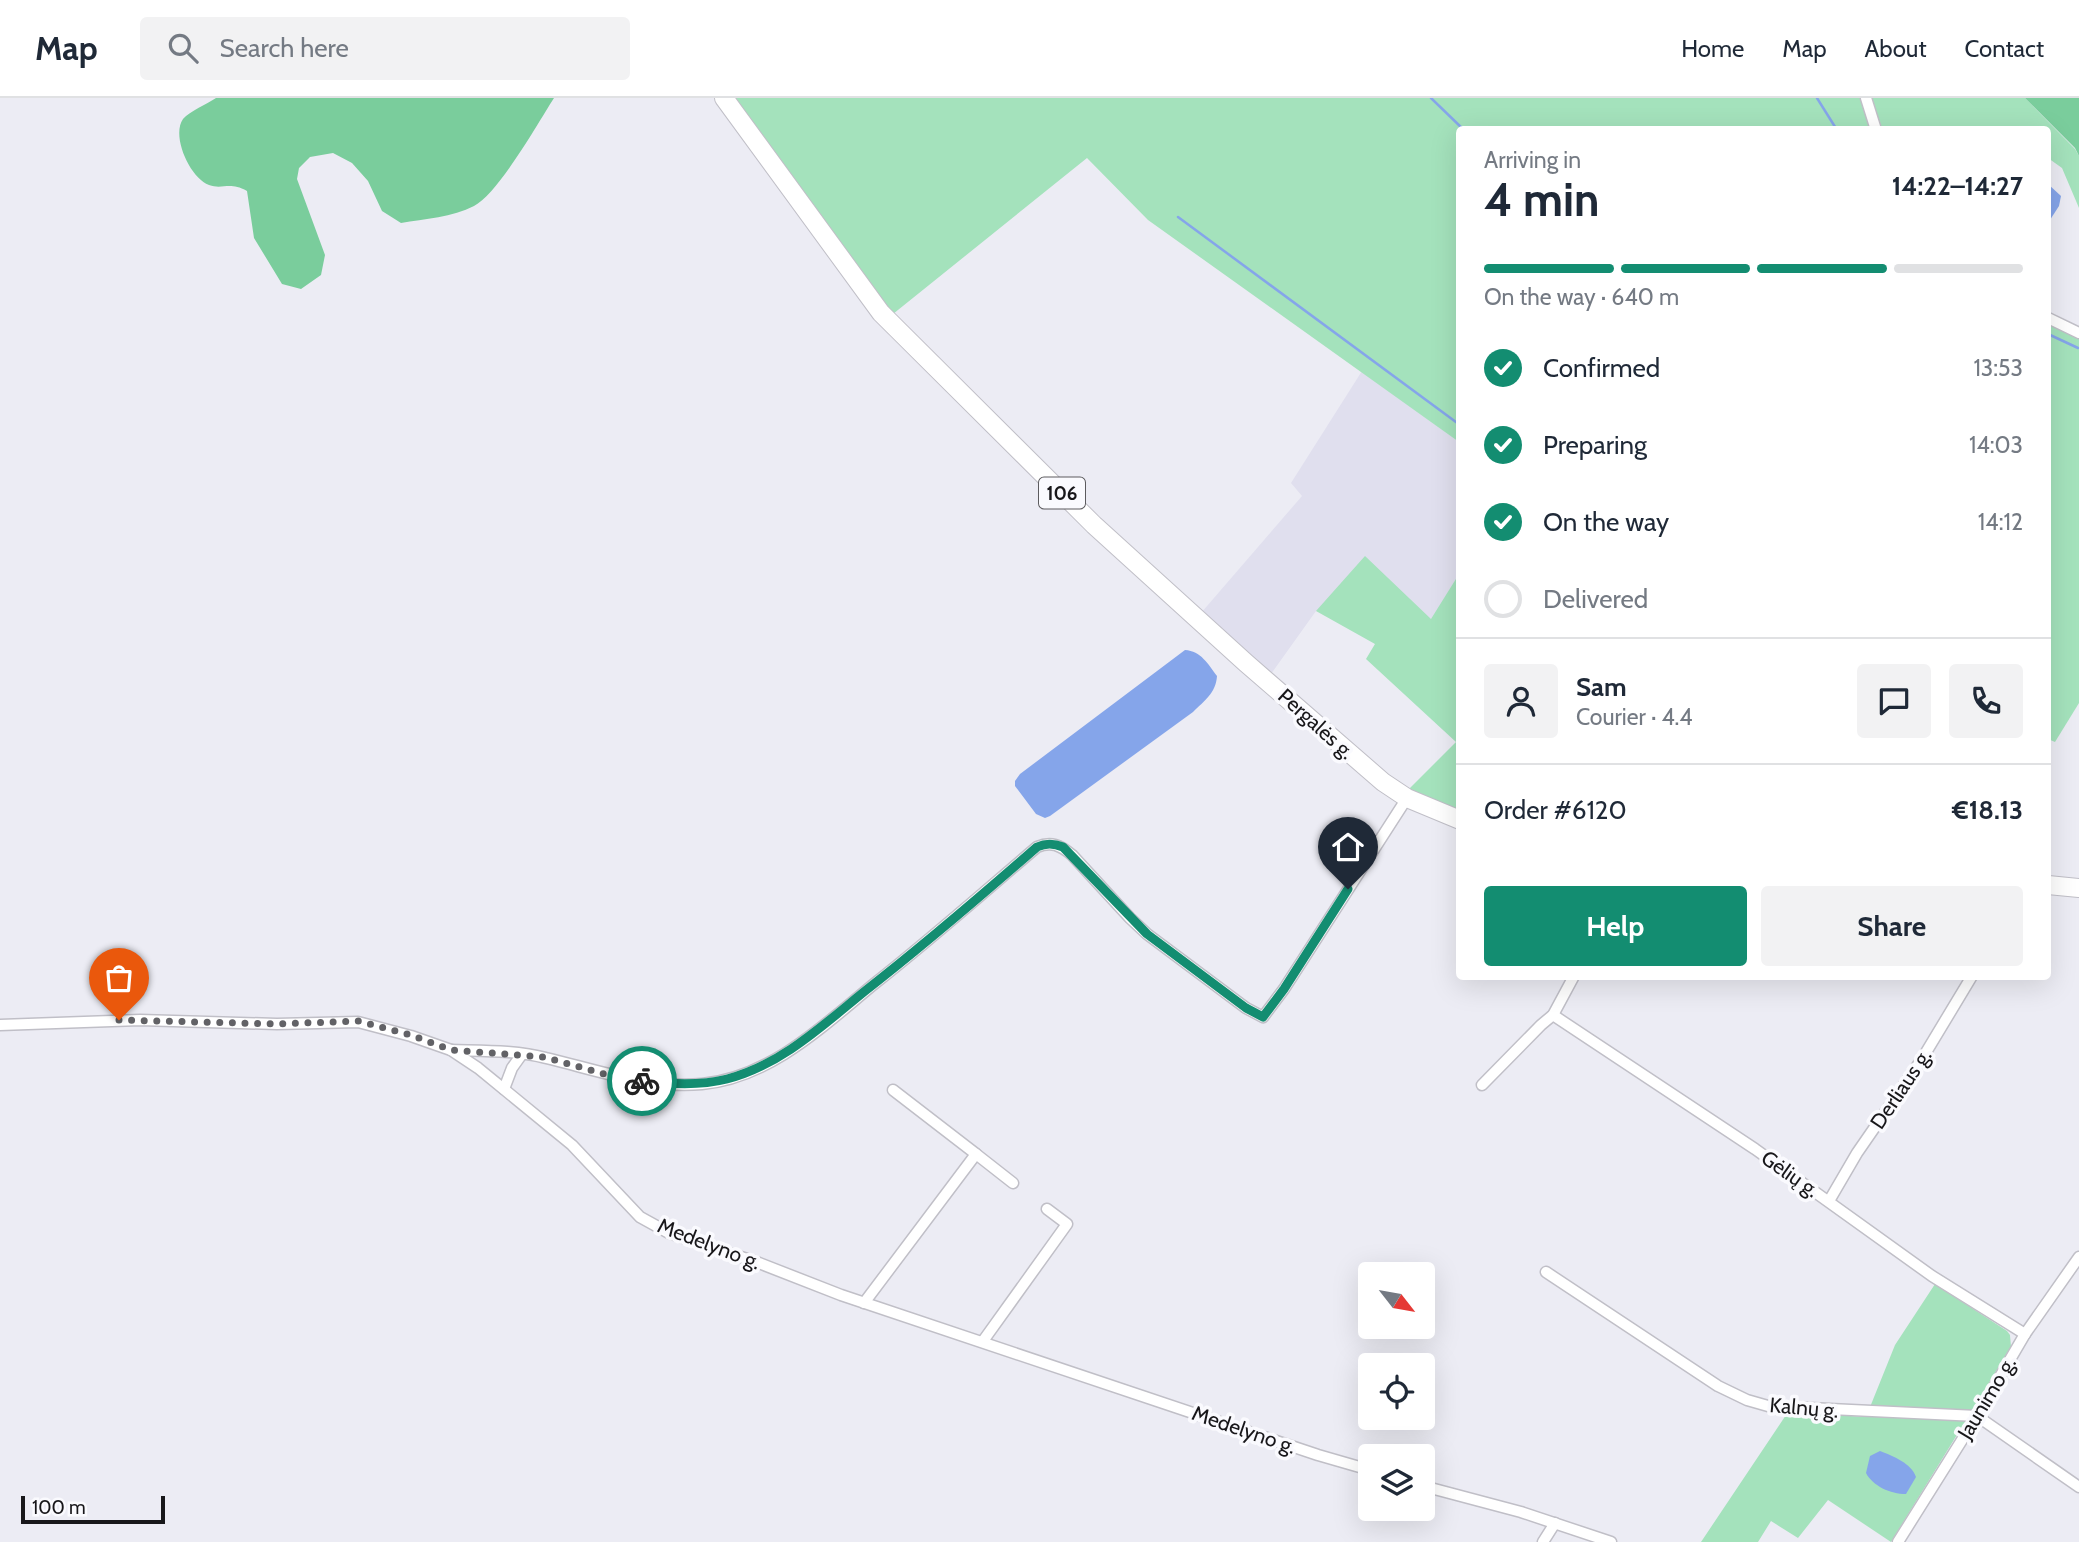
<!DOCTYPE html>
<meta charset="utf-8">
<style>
:root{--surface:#fff;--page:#f2f2f3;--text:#1f2937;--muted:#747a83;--line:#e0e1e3;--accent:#138d71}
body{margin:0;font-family:Cabin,sans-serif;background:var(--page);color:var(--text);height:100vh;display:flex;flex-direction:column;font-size:26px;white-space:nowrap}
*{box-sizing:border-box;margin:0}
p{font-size:23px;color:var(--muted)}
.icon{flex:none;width:38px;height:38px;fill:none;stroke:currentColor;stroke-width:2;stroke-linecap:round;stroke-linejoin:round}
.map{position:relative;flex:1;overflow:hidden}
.details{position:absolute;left:1456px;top:28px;width:595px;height:854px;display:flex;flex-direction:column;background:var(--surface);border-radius:7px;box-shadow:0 7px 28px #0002}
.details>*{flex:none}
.needle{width:46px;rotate:121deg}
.buttons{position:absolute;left:1358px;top:1164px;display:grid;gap:14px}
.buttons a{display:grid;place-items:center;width:77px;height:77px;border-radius:7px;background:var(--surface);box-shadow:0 7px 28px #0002;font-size:35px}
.scale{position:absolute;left:21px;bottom:18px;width:144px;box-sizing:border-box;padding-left:7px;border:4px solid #18171a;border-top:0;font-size:19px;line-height:24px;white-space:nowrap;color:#18171a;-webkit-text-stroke:5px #fafafe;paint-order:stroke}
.pin{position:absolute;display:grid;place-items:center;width:60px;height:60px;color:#fff;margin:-72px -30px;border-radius:50% 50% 50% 0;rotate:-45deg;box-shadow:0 0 7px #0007}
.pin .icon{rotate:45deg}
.courier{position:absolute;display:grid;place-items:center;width:70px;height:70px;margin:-35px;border:5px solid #138d71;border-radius:50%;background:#fff;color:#222;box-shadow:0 2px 9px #0007}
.head em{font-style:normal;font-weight:700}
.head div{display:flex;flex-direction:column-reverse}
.head{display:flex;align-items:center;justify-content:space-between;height:119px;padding:0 28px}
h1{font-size:46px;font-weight:700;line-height:52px}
.bar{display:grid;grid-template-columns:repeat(4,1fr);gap:10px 7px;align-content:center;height:84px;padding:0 28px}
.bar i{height:9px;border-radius:5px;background:var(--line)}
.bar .active{background:var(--accent)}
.bar p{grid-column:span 4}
.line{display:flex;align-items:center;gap:18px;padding:0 28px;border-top:2px solid var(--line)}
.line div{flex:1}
.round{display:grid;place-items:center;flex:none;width:74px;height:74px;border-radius:7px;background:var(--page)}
ol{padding:0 28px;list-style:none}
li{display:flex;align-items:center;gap:21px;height:77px}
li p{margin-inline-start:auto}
li .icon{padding:7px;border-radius:50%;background:var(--accent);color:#fff;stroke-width:4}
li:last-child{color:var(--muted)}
li i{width:38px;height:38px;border:4px solid var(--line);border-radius:50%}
.cta{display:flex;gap:14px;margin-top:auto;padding:14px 28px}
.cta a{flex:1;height:80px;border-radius:7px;background:var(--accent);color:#fff;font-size:28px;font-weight:700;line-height:80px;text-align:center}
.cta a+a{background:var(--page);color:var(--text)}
header{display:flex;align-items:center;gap:42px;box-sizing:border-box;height:98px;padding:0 35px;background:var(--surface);border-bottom:2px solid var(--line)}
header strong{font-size:33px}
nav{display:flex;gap:38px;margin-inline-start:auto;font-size:24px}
.search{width:490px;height:63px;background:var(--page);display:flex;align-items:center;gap:18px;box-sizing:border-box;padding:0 24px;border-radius:7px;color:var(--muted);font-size:26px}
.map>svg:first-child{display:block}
</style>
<header>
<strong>Map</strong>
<div class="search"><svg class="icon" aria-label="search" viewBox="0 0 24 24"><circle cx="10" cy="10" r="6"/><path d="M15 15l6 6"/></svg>Search here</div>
<nav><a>Home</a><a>Map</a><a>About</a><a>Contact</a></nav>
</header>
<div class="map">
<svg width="2079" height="1444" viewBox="0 0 2079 1444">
<rect width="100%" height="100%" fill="#ececf4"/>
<path fill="#e0dfee" d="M1362 273 1459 344V476L1432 521 1316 513 1271 576 1201 515 1302 398 1291 385Z"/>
<g fill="#a4e2bc">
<path d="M735 0H2025L2075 51 2079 58V110L2062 70 2048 60V32H1460L1459 344 1148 122 1087 60 893 216Z"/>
<path d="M2048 215 2079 230V605L2055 644 2048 641Z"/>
<path d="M1365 458 1431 521 1459 476V716L1407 693 1456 644 1366 561 1375 546 1316 513Z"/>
<path d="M1935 1186 2007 1233 2010 1237 2011 1249 1891 1444 1828 1402 1798 1440 1771 1423 1758 1444H1701L1788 1314 1866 1319 1895 1247Z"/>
</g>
<g fill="#7acd9c">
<path d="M216 0H554C538 25 498 96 474 108 453 119 424 121 401 125L382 113 368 83 352 65 333 55 310 59 299 70 297 81 325 157 321 177 301 191 282 186 254 140 247 93C229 83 223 92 209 87 190 80 171 38 183 21 190 13 207 6 216 0Z"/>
<path d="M2025 0H2079V58L2075 50Z"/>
</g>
<g fill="#85a5ea">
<path d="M2048 86 2061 98 2059 108 2048 125Z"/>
<path d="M1185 552C1201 553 1208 566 1217 578 1216 595 1204 603 1193 614L1050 718 1045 720 1036 716 1015 688V683L1020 676Z"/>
<path d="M1880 1353C1893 1358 1911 1365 1916 1379L1906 1396C1890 1396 1873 1388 1866 1375L1870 1358Z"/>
</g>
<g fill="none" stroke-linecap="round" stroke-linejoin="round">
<g stroke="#85a5ea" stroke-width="2.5">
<path d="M1431 0 1464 32"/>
<path d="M1817 0 1837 32"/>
<path d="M1178 119 1460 327"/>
<path d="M2048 236 2078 250"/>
</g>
<defs>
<g id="minor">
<path d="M1866 0 1876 32"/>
<path d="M2048 220 2079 235"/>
<path d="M1553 917 1755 1051 1932 1178 2025 1236"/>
<path d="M0 927 140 922 277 926 358 924 411 938 451 952 478 970 572 1047 640 1119 669 1135 759 1165 841 1197 1318 1357 1370 1372"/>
<path d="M451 952C481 953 516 952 546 960 597 972 648 991 702 986 770 980 824 927 874 886 930 842 983 795 1037 749 1051 743 1060 747 1072 757L1130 820 1147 836 1246 910 1263 919 1284 891 1407 700"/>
<path d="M1482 987 1541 927 1553 917 1574 878"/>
<path d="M504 991 512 970 522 956"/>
<path d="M893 992 976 1056"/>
<path d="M1829 1103 1857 1055 1922 961 1972 878"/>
<path d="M1546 1174 1718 1288 1747 1302 1768 1308 1977 1318 2079 1389"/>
<path d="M864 1205 976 1056 1013 1085"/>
<path d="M983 1243 1067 1126 1047 1111"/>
<path d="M1423 1388 1521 1414 1611 1444"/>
<path d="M1543 1444 1555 1425"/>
<path d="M1898 1444 1977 1318 2025 1236 2079 1159"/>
</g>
<g id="primary">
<path d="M724 0 881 215 1094 427 1246 565 1383 684 1407 700 1460 722"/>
<path d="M2048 787 2079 790"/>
</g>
</defs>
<use href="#minor" stroke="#c0bfc7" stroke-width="13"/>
<use href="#primary" stroke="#c0bfc7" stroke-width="20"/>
<use href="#minor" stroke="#fff" stroke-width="10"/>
<use href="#primary" stroke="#fff" stroke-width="18"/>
</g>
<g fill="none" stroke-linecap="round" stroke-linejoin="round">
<path stroke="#626266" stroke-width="7" stroke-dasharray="0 12.6" d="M119 922 277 926 358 923 411 937 451 952 544 959 608 977 642 983"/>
<path stroke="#138d71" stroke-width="9" d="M642 983C671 986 699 988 727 981 781 967 823 927 865 893 924 847 981 798 1037 749 1046 745 1053 745 1063 749L1147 836 1246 910 1263 919 1284 891 1348 791"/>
</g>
<g text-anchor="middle" stroke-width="7" stroke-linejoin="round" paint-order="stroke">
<rect fill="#fafafe" stroke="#5c5b5e" stroke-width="2" x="1039" y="379.5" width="46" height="31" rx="5"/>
<g font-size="19" font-weight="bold" fill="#18171a">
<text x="1062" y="402">106</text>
</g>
<g font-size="21" fill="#18171a" stroke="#fafafe">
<text transform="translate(1316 626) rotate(42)" y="7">Pergalės g.</text>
<text transform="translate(1901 991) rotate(-56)" y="7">Derliaus g.</text>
<text transform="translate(1790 1076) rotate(35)" y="7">Gėlių g.</text>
<text transform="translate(709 1146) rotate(21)" y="7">Medelyno g.</text>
<text transform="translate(1987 1300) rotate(-59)" y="7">Jaunimo g.</text>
<text transform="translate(1804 1310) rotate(5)" y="7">Kalnų g.</text>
<text transform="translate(1244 1332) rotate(19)" y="7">Medelyno g.</text>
</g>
</g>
</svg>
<div class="buttons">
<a><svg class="needle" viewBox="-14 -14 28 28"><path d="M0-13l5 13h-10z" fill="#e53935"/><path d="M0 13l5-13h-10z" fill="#747a83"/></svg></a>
<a><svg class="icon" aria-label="locate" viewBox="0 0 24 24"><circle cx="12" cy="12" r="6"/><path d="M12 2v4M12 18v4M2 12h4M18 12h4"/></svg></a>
<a><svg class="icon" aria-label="layers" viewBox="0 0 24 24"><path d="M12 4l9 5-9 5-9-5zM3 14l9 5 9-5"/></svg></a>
</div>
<div class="scale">100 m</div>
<div class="pin" style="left:119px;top:922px;background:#ea580c"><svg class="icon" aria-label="bag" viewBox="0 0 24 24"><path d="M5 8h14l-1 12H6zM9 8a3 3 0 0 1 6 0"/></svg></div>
<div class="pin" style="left:1348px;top:791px;background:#1f2937"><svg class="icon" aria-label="home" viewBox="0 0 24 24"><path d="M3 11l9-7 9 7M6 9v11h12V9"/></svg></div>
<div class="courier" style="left:642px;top:983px"><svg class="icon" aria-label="bike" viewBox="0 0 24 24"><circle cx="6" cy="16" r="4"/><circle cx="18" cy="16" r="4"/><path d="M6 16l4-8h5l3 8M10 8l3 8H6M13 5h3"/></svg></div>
<section class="details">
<div class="head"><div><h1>4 min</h1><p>Arriving in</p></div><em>14:22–14:27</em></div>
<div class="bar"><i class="active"></i><i class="active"></i><i class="active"></i><i></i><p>On the way · 640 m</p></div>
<ol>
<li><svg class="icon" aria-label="check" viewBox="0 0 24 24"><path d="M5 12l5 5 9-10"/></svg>Confirmed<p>13:53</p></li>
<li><svg class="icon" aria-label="check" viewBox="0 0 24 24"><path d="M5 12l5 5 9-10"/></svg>Preparing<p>14:03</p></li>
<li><svg class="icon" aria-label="check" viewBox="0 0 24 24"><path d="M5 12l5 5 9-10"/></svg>On the way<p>14:12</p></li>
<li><i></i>Delivered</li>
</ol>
<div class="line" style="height:126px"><a class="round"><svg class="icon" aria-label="person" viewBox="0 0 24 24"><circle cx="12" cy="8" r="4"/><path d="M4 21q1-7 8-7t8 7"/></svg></a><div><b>Sam</b><p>Courier · 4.4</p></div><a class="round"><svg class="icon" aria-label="chat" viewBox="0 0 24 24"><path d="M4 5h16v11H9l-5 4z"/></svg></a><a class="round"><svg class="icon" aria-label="phone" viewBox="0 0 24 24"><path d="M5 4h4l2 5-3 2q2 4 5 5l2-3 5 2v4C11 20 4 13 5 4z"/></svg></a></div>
<div class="line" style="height:91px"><div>Order #6120</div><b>€18.13</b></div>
<div class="cta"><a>Help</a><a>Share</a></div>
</section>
</div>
